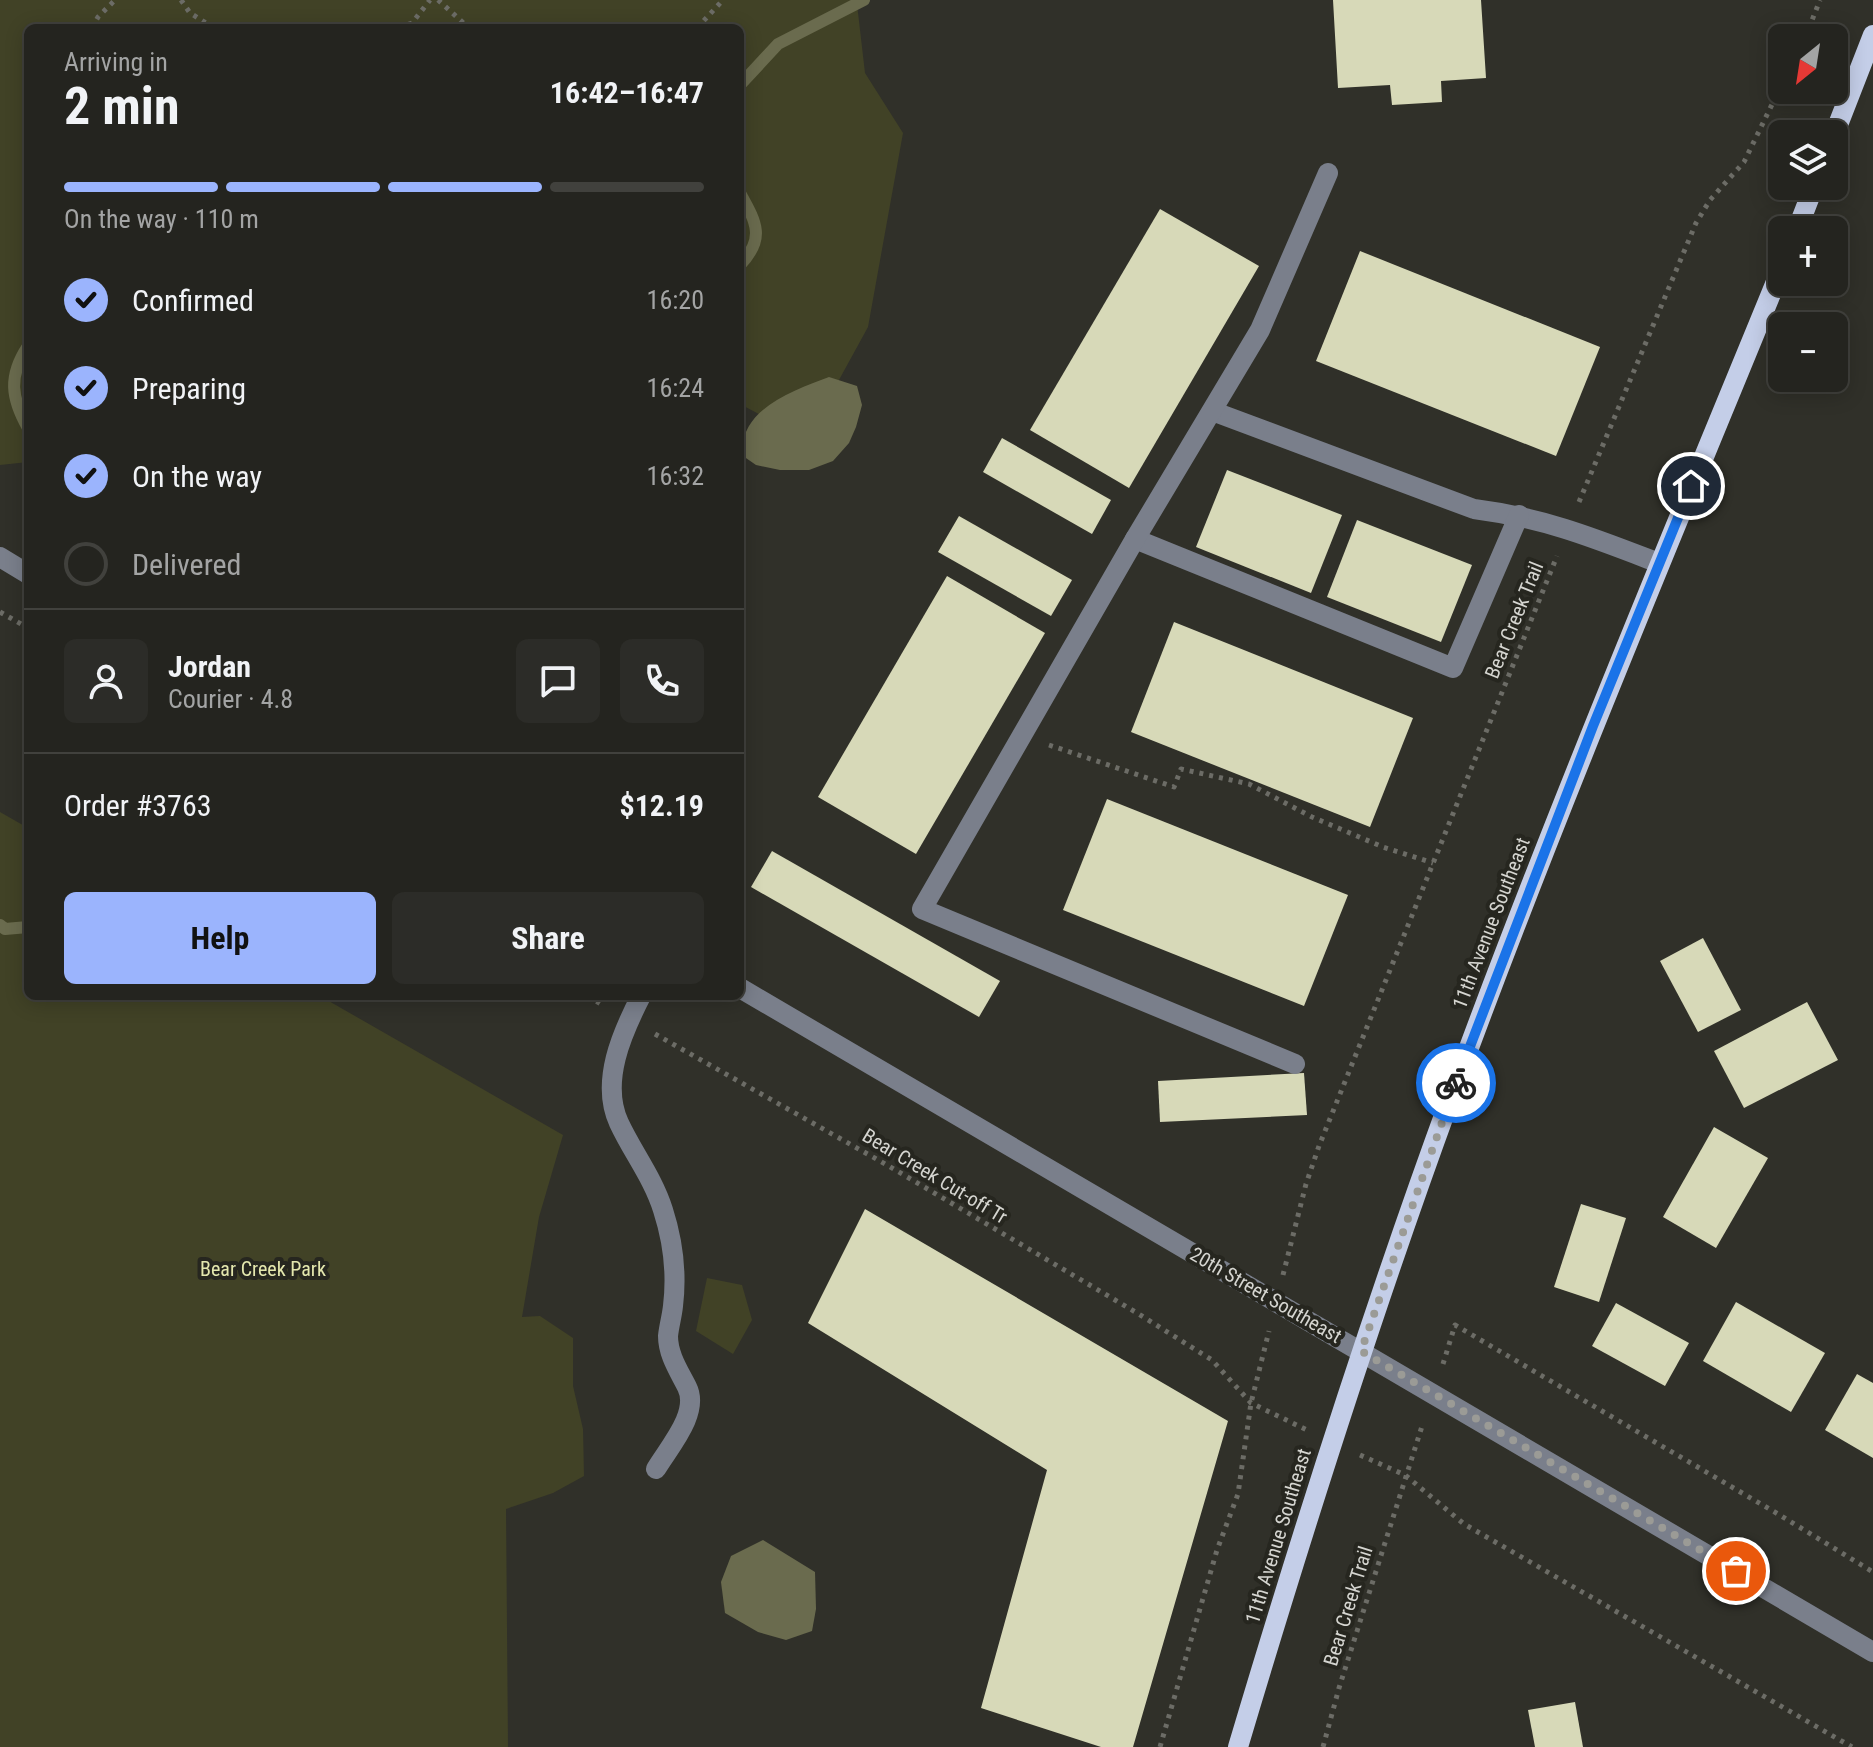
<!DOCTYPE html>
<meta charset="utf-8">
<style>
:root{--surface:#24241f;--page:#2c2c28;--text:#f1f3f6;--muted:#a3a4a4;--line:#41413d;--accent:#9bb4fd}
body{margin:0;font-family:"Roboto Condensed",sans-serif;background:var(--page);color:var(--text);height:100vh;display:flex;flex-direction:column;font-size:30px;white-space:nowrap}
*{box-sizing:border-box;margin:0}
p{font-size:26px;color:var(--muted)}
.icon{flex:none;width:44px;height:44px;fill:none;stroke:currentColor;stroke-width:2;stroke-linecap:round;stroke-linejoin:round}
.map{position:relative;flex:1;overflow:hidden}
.panel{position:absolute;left:24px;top:24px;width:720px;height:976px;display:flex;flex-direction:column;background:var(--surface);border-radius:12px;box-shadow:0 4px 20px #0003,0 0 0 2px var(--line)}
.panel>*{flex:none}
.needle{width:52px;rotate:210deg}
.tools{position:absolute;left:1768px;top:24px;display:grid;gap:16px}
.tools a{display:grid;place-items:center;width:80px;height:80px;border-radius:12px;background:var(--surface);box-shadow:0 4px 20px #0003,0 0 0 2px var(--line);font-size:40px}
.pin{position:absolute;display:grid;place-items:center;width:68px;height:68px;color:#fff;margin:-34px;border:4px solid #fff;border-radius:50%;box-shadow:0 2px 8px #0007}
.courier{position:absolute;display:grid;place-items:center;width:80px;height:80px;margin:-40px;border:6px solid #1a73e8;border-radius:50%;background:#fff;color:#222;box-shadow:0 2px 10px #0007}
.headline em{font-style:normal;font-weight:700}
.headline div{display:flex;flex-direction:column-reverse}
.headline{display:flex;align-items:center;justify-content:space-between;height:136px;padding:0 40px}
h1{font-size:52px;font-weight:700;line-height:60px}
.bar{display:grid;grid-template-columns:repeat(4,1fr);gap:12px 8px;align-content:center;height:96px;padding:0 40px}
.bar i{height:10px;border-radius:6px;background:var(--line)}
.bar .active{background:var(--accent)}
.bar p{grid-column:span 4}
.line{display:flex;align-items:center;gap:20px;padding:0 40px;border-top:2px solid var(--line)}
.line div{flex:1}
.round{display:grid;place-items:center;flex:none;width:84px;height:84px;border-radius:12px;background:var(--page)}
ol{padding:0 40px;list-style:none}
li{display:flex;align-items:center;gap:24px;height:88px}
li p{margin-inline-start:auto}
li .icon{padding:8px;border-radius:50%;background:var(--accent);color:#111;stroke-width:4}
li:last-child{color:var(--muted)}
li i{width:44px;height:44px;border:4px solid var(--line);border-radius:50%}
.cta{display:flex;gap:16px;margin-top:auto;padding:16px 40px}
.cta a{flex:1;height:92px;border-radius:12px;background:var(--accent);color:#111;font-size:32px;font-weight:700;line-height:92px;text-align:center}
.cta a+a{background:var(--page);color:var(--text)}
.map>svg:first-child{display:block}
</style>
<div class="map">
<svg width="1873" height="1747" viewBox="0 0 1873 1747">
<rect width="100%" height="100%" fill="#303029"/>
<g fill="#414226">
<path d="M0 0H864L857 4 865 73 903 133 868 327 828 400 774 422 740 404V28H28V462L0 465Z"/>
<path d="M0 812 28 828V996H320L563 1135 539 1217 522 1317 540 1316 573 1338V1386L583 1429 584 1476 553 1493 506 1509 508 1747H0Z"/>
<path d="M707 1278 742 1285 752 1320 733 1354 696 1331Z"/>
</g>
<g fill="#6a6b4e">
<path d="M829 377 857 386 862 405 856 427 849 443 833 461 809 470H780L756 465 743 456C737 410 794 390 829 377Z"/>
<path d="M763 1540 815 1572 816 1609 812 1631 786 1640 758 1632 725 1613 721 1582 731 1556Z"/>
</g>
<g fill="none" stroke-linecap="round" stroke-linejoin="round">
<g stroke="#6a6b4e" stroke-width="12">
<path d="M740 85 778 44 864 0"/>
<path d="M740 193C756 222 766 238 740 265"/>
<path d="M28 346C8 376 11 398 28 428"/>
<path d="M28 781V797"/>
<path d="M0 925 5 929 28 927"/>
</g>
</g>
<g fill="#d7d9b8">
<path d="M1333 0H1481L1486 78 1441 81 1442 102 1392 105 1390 85 1338 88Z"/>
<path d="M1160 209 1259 266 1129 488 1030 430Z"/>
<path d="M1360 251 1600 347 1556 456 1316 361Z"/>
<path d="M1002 438 1111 500 1092 534 983 472Z"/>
<path d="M1227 470 1342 515 1311 593 1196 547Z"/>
<path d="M959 516 1072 580 1051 616 938 552Z"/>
<path d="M1357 520 1472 565 1441 642 1327 597Z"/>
<path d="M947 576 1045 633 916 854 818 797Z"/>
<path d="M1174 622 1413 718 1370 827 1131 732Z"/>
<path d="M1107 799 1348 895 1304 1006 1063 910Z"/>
<path d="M772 851 1000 981 979 1017 751 887Z"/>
<path d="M1703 938 1741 1010 1698 1032 1660 961Z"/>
<path d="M1807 1002 1838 1060 1744 1108 1714 1051Z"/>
<path d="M1304 1073 1307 1115 1160 1122 1158 1081Z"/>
<path d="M1714 1127 1768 1158 1716 1248 1663 1217Z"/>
<path d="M1581 1204 1626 1218 1599 1302 1554 1287Z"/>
<path d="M865 1209 1228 1421 1133 1747H1101L981 1708 1047 1470 808 1323Z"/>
<path d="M1736 1302 1825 1353 1791 1412 1703 1361Z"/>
<path d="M1616 1303 1689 1343 1665 1386 1592 1346Z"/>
<path d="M1857 1374 1873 1383V1458L1825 1430Z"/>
<path d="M1575 1702 1583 1747H1535L1528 1710Z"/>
</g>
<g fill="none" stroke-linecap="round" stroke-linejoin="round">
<g stroke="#6c6c66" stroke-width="5" stroke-dasharray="4 6" stroke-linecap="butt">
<path d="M181 0 190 13 214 28"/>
<path d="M438 0 469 28"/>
<path d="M92 28 98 17 115 0"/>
<path d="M399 28 412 23 430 0"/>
<path d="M697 28 723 0"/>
<path d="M1805 38 1820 0"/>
<path d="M1579 502 1696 223 1710 200 1744 162 1782 84"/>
<path d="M0 612 28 628"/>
<path d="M1049 745 1174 787 1181 769 1249 784 1312 817 1383 847 1433 863"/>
<path d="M588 996 604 1006"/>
<path d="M655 1034 887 1165 1137 1313 1212 1360 1251 1403 1307 1430"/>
<path d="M1283 1275 1306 1184 1319 1146 1557 556"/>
<path d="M1443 1364 1455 1325 1778 1514 1873 1572"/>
<path d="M1360 1455 1405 1475 1464 1524 1852 1747"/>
<path d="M1160 1747 1217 1550 1238 1494 1251 1403 1269 1331"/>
<path d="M1323 1747 1339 1688 1423 1423"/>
</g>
<g stroke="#7a7f8b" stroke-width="20">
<path d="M1212 411 1474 509C1545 518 1594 538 1659 563"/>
<path d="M1135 539 1453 668 1519 515"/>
<path d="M0 557 28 574"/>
<path d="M740 988 1873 1652"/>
<path d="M641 996C622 1033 600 1082 619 1123 633 1153 653 1178 663 1210 673 1241 677 1273 673 1306 672 1316 669 1326 668 1336 668 1355 679 1371 687 1387 700 1413 669 1447 656 1469"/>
<path d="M1295 1064 922 909 1135 539 1260 330 1328 173"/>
</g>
<g stroke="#c4cee8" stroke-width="20">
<path d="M1834 135 1873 35"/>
<path d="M1797 230 1814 186"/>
<path d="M1238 1747C1303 1529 1372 1312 1450 1099 1553 818 1669 543 1782 267"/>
</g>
</g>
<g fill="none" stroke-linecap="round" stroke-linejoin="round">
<path stroke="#9b9b96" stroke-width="8" stroke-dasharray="0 14.4" d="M1456 1083 1361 1351 1736 1571"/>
<path stroke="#1a73e8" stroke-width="10" d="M1456 1083 1593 726 1691 486"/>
</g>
<g text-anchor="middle" stroke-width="8" stroke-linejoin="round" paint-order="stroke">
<g font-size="20" fill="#d5d5d0" stroke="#26261f">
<text transform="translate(1514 620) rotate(-68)" y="7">Bear Creek Trail</text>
<text transform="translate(1491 923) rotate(-69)" y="7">11th Avenue Southeast</text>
<text transform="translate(935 1176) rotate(31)" y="7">Bear Creek Cut-off Tr</text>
<text transform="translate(1266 1295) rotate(30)" y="7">20th Street Southeast</text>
<text transform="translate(1278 1536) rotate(-73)" y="7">11th Avenue Southeast</text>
<text transform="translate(1348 1606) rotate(-73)" y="7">Bear Creek Trail</text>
</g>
<g font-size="20" fill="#e4e7ae" stroke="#26261f">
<text x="263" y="1276">Bear Creek Park</text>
</g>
</g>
</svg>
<div class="tools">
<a><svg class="needle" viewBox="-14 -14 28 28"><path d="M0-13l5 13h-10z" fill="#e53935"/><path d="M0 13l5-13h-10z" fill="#a3a4a4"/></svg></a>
<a><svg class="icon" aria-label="layers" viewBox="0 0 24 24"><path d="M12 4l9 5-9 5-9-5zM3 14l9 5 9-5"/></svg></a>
<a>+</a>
<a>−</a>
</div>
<div class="pin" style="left:1736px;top:1571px;background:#ea580c"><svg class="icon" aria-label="bag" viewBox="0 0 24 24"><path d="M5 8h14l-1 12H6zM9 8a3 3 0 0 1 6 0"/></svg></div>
<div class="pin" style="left:1691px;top:486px;background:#1f2937"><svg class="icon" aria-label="home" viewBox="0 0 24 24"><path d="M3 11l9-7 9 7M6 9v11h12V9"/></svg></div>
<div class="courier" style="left:1456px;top:1083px"><svg class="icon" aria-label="bike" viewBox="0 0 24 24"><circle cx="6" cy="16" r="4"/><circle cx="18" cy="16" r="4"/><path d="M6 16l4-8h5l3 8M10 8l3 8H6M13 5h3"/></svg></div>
<section class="panel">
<div class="headline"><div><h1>2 min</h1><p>Arriving in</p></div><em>16:42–16:47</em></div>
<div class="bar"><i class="active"></i><i class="active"></i><i class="active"></i><i></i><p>On the way · 110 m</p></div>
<ol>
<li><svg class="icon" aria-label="check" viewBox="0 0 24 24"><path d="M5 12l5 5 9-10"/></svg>Confirmed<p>16:20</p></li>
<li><svg class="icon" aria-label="check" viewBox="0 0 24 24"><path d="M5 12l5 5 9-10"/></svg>Preparing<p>16:24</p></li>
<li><svg class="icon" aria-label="check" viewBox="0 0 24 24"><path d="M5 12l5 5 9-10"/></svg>On the way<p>16:32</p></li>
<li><i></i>Delivered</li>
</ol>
<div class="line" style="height:144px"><a class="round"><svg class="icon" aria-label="person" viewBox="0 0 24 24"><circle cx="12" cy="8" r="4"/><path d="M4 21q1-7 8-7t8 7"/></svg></a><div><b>Jordan</b><p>Courier · 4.8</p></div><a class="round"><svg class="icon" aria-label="chat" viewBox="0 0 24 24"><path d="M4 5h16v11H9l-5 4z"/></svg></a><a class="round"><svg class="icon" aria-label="phone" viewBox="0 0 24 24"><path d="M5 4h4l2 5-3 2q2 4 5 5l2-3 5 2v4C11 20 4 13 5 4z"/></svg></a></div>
<div class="line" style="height:104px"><div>Order #3763</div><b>$12.19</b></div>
<div class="cta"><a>Help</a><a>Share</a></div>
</section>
</div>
